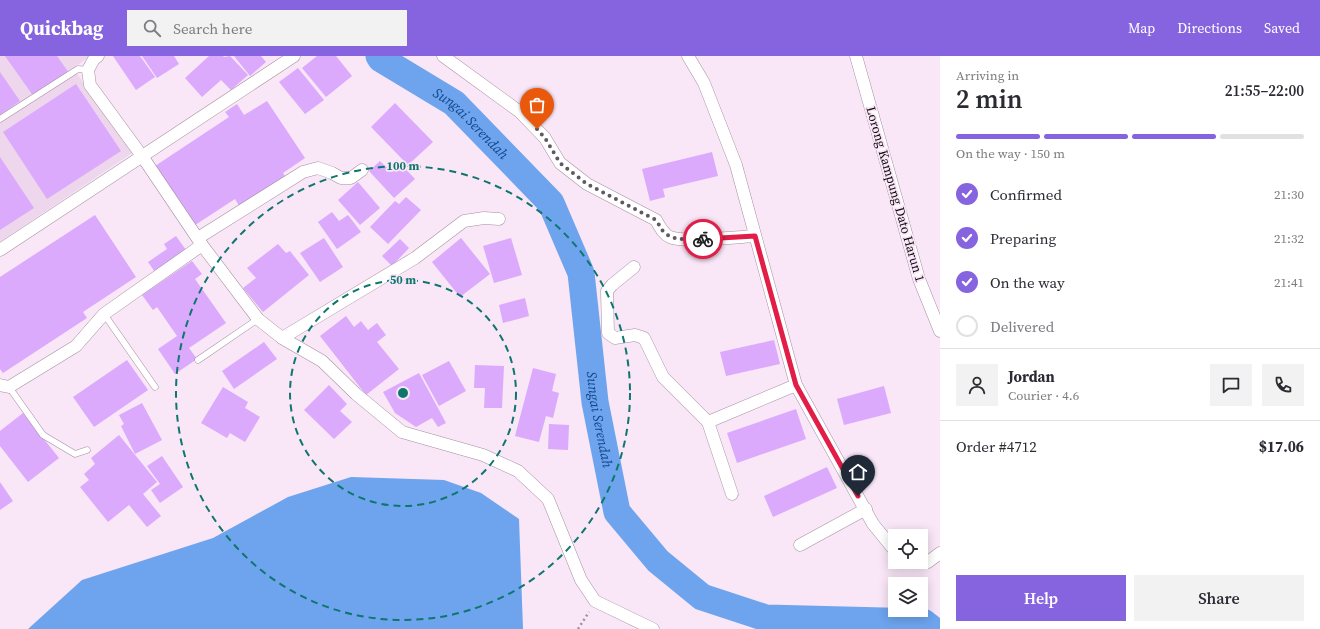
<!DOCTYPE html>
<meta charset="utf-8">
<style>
:root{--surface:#fff;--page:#f2f2f3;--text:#2b2b33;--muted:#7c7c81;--line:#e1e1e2;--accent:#8664df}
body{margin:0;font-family:"Source Serif 4",serif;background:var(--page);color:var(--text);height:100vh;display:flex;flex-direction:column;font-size:15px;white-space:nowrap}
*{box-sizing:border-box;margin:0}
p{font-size:13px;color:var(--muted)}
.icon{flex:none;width:22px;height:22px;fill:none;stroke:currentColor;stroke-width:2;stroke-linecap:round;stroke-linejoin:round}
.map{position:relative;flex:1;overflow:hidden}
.details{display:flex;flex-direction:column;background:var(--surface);width:380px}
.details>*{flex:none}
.fabs{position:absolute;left:888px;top:473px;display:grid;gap:8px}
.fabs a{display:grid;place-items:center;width:40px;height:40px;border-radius:0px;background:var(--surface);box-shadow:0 2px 10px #0003;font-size:20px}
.pin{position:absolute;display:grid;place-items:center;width:34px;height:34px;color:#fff;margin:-41px -17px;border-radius:50% 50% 50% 0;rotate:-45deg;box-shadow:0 0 4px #0007}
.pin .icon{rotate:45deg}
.courier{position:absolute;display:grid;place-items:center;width:40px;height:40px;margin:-20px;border:3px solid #e11d48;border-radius:50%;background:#fff;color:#222;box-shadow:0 1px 5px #0007}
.summary em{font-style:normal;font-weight:600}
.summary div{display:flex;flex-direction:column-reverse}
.summary{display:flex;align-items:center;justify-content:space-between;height:68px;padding:0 16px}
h1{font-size:26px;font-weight:600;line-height:30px}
.bar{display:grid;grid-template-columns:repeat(4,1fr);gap:6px 4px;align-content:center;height:48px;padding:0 16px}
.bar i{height:5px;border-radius:3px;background:var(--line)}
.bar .active{background:var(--accent)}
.bar p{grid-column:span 4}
.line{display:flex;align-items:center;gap:10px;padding:0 16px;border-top:1px solid var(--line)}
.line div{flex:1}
.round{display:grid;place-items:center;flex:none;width:42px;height:42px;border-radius:0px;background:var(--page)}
ol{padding:0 16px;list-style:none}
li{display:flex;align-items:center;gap:12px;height:44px}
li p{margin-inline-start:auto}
li .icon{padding:4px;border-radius:50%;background:var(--accent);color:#fff;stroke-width:4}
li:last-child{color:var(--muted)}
li i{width:22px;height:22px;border:2px solid var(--line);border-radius:50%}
.action{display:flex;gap:8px;margin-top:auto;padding:8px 16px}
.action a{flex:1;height:46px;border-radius:0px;background:var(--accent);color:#fff;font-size:16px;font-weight:600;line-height:46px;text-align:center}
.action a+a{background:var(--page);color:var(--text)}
header{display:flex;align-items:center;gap:24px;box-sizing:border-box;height:56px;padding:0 20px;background:var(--accent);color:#fff}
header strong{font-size:19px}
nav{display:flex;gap:22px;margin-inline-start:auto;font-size:14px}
.search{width:280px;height:36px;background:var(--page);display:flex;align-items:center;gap:10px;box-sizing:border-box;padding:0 14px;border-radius:0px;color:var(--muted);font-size:15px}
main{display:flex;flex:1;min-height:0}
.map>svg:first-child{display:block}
</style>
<header>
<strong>Quickbag</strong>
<div class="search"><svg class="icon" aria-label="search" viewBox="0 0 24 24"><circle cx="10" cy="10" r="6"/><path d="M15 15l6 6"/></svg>Search here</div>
<nav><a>Map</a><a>Directions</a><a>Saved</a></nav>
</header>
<main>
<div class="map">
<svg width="940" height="573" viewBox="0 0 940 573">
<rect width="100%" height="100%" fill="#f9e6f7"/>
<path fill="#eed6ec" d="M0 0H90L73 12 132 97 0 186Z"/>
<path fill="#6da4ed" d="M351 421 444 424 481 437 519 463 523 573H28L82 524 213 482 288 441Z"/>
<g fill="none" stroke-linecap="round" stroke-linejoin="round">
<path stroke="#6da4ed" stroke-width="27" id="s1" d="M379 0 381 3 454 47 551 147 581 217 595 346 617 456 658 505 702 541 766 562 923 566 932 573"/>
</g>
<g fill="#dbaafc">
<path d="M5 0H57L69 17 34 41Z"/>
<path d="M113 0H140L155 21 136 34Z"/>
<path d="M142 0H174L179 8 157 22Z"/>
<path d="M209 0H223L224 1 230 0 248 19 231 34 221 24 202 41 185 22Z"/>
<path d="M234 0H261L266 6 250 20Z"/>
<path d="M317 0H336L352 20 326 41 302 12Z"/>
<path d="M298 12 324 44 305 58 279 26Z"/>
<path d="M0 16 20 45 0 59Z"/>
<path d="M76 28 121 95 47 143 3 76Z"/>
<path d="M267 45 305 102 283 117 287 123 241 153 235 143 189 173 149 114 229 61 225 56 237 48 244 59Z"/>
<path d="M395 47 433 86 408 109 371 71Z"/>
<path d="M712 96 718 120 663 133 665 141 650 145 642 113Z"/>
<path d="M0 101 34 152 0 174Z"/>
<path d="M397 104 415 123 394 142 369 115 380 105 388 113Z"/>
<path d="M358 126 380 152 360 169 338 144Z"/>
<path d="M406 141 421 154 388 188 370 171 395 145 399 148Z"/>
<path d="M332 156 339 165 348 159 361 176 337 193 318 166Z"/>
<path d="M95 159 136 221 83 256 87 262 3 317 0 313V221Z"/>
<path d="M176 180 186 194 155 216 148 206 167 193 164 188Z"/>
<path d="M324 182 343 211 320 226 300 197Z"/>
<path d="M461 182 490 218 460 241 432 206Z"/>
<path d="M511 182 522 219 494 227 483 190Z"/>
<path d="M400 183 409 192 392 210 382 200Z"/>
<path d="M278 188 286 197 290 195 309 219 263 256 243 232 256 222 247 212Z"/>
<path d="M192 205 202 218 195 223 226 267 189 292 197 303 175 318 158 293 177 280 157 251 153 254 142 239Z"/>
<path d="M525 242 529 260 503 267 499 249Z"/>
<path d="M346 260 354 271 361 265 368 274 377 267 386 279 377 286 399 313 366 339 320 280Z"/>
<path d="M774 284 780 308 726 320 720 296Z"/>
<path d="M264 286 277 303 234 333 222 315Z"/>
<path d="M127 304 148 334 94 371 73 341Z"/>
<path d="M449 305 466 335 439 350 422 319Z"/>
<path d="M475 309 504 310 502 352H484L485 332H474Z"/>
<path d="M533 312 556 318 552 335 559 337 553 362 546 360 539 386 515 380Z"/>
<path d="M419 317 446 367 438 371 432 362 416 371 395 357 383 336Z"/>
<path d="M329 329 347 348 340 355 352 366 334 383 304 354Z"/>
<path d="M884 330 891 357 844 369 837 343Z"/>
<path d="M223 331 248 346 245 352 260 361 245 386 230 377 227 382 201 367Z"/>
<path d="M142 347 162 384 135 398 121 370 124 368 119 359Z"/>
<path d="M796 353 806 383 737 407 727 377Z"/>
<path d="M23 357 59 402 28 426 0 390V375Z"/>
<path d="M549 368 569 369 568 394 548 393Z"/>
<path d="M119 379 157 426 143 438 161 460 147 471 129 449 108 466 80 431 89 424 84 418 95 408 91 402Z"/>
<path d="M162 400 183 431 160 447 151 434 160 428 147 410Z"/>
<path d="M827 411 837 432 773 461 764 440Z"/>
<path d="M0 426 13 445 0 454Z"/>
</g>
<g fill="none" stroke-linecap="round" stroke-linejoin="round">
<defs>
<g id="service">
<path d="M0 63 78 13 88 14"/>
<path d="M104 258 155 331"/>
<path d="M198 304 258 263"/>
<path d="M9 331 43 379 75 398 87 394"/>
</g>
<g id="minor">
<path d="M98 0 94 3 88 14 90 29 142 100 202 189 258 263 282 282 322 305 356 338 402 376 483 399 518 415 548 443 581 524 595 545 653 573"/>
<path d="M443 0 520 56 545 82 560 107 587 128 656 164C660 171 663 178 670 181 683 187 738 181 755 180"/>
<path d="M688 0 704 27 736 109 796 329 873 468 895 495"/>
<path d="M856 0 919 223 940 275"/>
<path d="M198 182 303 116 318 112 332 117 341 122H351L362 114"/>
<path d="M0 194 294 0"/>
<path d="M634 211 612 229 607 235 608 277 615 282 635 279 644 282 663 321 708 366 732 438"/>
<path d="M282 282 415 202 464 165 484 162 499 163"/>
<path d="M0 329 9 331 76 290 104 258 202 189"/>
<path d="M708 366 796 329"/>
<path d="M800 489 866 453"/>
<path d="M921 505 928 506 940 497"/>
</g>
</defs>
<use href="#service" stroke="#a391a1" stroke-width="7"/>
<use href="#minor" stroke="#a391a1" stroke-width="13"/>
<path stroke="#9f919e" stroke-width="2.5" stroke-dasharray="2 3" stroke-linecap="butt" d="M578 573 589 556"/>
<use href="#service" stroke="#fff" stroke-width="6"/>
<use href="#minor" stroke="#fff" stroke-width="12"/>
</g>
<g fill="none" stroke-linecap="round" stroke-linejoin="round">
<path stroke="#635862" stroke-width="4" stroke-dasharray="0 7.2" d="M537 73 545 82 560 107 587 128 656 164C659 168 660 172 663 175 673 186 690 183 703 183"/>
<path stroke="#e11d48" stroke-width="5" d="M703 183 755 180 796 329 858 440"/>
</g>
<g fill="none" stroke="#0f766e" stroke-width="2" stroke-dasharray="7 5">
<circle cx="403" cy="337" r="113"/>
<circle cx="403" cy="337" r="227"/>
</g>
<g text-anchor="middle" stroke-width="3.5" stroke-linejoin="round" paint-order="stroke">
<g font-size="13" fill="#120c12" stroke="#f9e6f7">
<text transform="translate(896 138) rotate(74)" y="5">Lorong Kampung Dato Harun 1</text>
</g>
<g font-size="14" font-style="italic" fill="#104688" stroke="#f9e6f7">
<text dy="5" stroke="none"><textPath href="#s1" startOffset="115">Sungai Serendah</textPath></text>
<text dy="5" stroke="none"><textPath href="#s1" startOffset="452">Sungai Serendah</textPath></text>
</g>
</g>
<circle cx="403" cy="337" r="6" fill="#0f766e" stroke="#f9e6f7" stroke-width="2"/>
<g font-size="12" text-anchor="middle" font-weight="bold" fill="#0f766e" stroke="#f9e6f7" stroke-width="3.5" stroke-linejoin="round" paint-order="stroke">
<text x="403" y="114">100 m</text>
<text x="403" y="228">50 m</text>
</g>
</svg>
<div class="fabs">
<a><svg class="icon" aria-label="locate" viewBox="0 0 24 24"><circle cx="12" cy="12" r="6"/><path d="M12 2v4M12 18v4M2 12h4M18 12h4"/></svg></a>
<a><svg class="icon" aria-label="layers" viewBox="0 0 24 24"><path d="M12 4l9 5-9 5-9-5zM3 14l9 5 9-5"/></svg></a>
</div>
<div class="pin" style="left:537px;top:73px;background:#ea580c"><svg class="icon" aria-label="bag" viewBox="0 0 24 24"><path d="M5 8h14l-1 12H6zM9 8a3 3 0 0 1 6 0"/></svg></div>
<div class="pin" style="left:858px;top:440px;background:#1f2937"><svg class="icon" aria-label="home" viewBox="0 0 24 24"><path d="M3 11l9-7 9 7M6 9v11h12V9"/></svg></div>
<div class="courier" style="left:703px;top:183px"><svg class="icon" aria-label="bike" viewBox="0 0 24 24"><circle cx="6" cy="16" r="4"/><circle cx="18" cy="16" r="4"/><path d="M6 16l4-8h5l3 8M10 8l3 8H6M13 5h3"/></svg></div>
</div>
<section class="details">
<div class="summary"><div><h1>2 min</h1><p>Arriving in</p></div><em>21:55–22:00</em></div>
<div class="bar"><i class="active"></i><i class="active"></i><i class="active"></i><i></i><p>On the way · 150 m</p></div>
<ol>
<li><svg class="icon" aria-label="check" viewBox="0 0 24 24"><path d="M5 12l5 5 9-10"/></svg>Confirmed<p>21:30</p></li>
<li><svg class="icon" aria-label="check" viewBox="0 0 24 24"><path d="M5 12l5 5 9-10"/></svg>Preparing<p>21:32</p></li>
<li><svg class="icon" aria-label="check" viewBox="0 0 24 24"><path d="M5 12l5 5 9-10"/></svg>On the way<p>21:41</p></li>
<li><i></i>Delivered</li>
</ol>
<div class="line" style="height:72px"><a class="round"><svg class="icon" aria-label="person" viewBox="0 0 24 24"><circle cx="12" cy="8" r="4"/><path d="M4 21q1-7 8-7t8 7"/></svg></a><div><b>Jordan</b><p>Courier · 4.6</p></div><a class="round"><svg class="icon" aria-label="chat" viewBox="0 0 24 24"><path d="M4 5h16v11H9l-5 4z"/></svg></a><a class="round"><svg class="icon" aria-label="phone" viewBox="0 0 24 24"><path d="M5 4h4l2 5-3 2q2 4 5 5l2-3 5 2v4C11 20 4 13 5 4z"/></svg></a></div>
<div class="line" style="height:52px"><div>Order #4712</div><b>$17.06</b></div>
<div class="action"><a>Help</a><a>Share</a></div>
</section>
</main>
